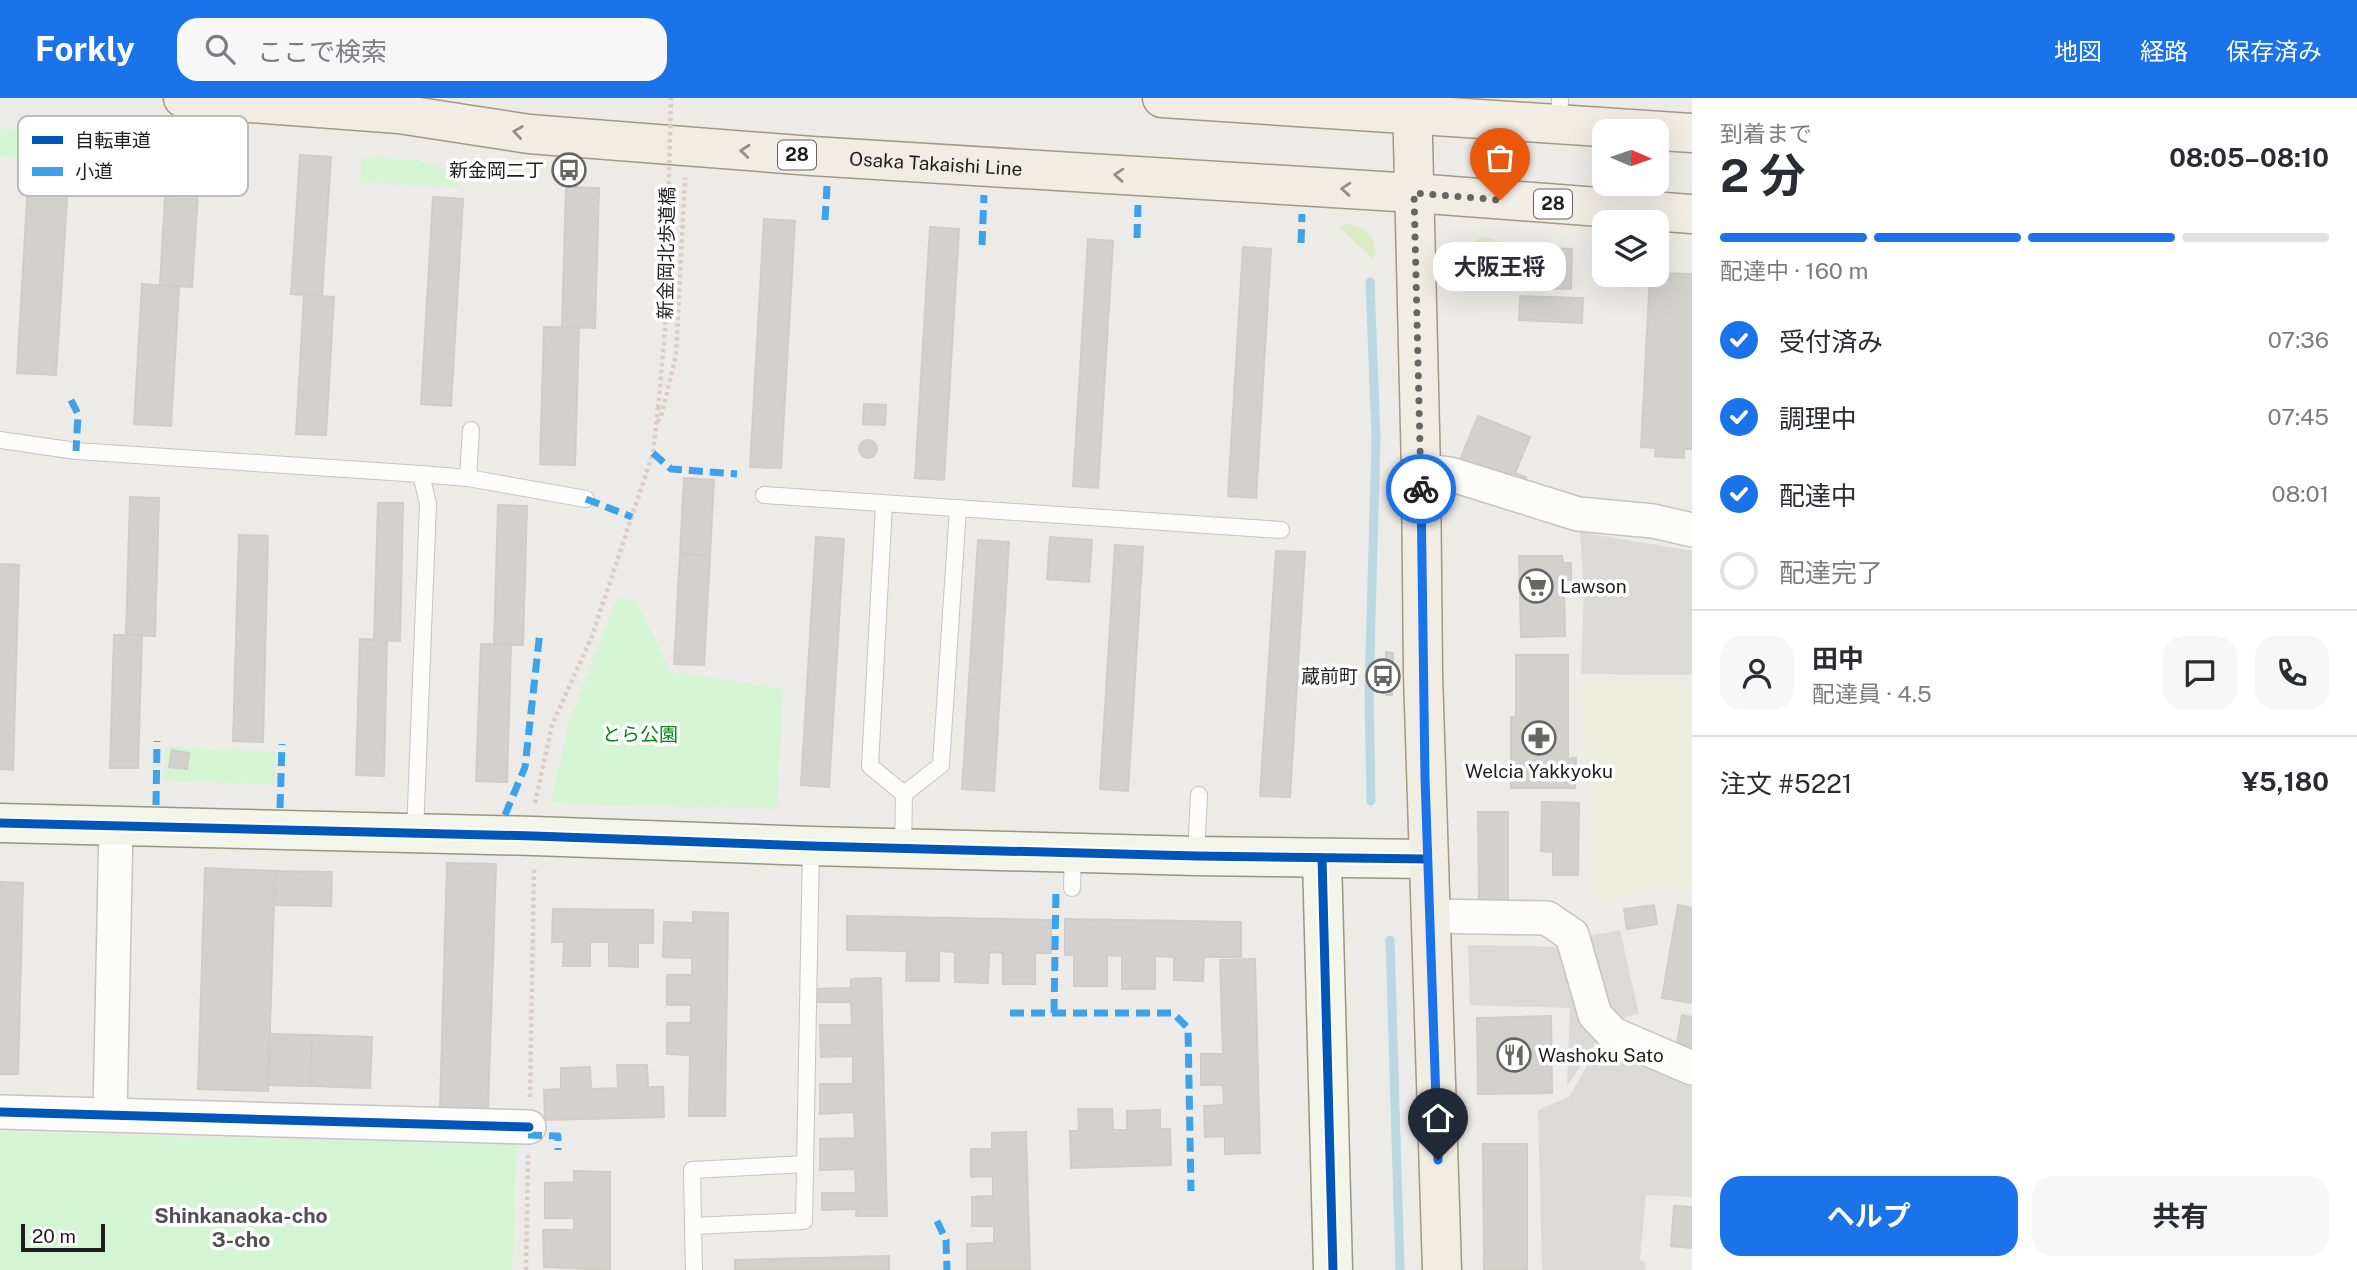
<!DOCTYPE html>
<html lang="ja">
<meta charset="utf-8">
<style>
:root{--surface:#fff;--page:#f7f7f7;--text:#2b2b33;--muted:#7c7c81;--line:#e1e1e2;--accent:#1a73e8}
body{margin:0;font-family:"Public Sans","Noto Sans JP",sans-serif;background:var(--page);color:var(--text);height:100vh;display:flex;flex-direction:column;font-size:26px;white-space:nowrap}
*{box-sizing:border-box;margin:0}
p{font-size:23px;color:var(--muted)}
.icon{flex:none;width:38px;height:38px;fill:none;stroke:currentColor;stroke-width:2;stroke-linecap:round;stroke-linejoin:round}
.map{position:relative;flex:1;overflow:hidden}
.sheet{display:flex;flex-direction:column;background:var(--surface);width:665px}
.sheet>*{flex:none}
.needle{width:46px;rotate:92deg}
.buttons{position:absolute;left:1592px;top:21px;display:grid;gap:14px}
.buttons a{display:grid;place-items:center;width:77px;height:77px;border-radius:14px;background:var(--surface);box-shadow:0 7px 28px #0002;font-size:35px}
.scale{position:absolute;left:21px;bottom:18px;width:84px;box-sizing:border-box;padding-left:7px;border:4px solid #1e1e1e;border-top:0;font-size:19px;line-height:24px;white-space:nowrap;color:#1e1e1e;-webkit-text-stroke:5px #fff;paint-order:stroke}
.pin{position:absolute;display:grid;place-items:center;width:60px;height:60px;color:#fff;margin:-72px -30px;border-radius:50% 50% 50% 0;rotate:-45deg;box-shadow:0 0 7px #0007}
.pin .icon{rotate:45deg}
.courier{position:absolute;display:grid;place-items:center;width:70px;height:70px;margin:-35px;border:5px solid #1a73e8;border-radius:50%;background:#fff;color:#222;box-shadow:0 2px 9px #0007}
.bubble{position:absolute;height:49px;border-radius:21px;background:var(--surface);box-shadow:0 7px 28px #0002;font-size:23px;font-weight:700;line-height:49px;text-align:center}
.overview em{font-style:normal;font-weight:700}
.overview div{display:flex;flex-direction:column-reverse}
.overview{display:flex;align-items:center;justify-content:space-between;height:119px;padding:0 28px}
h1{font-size:46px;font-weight:700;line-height:52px}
.bar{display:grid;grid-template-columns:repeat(4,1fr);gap:10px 7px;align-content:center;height:84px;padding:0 28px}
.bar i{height:9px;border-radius:5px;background:var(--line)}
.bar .active{background:var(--accent)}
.bar p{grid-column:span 4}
.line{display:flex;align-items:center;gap:18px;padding:0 28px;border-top:2px solid var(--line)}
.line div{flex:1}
.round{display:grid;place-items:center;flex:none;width:74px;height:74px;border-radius:21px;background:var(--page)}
ol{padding:0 28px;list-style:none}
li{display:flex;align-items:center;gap:21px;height:77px}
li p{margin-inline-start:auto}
li .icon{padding:7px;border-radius:50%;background:var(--accent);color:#fff;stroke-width:4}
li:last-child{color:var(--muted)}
li i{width:38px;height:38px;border:4px solid var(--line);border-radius:50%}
.cta{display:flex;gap:14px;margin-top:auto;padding:14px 28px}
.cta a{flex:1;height:80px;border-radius:21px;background:var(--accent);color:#fff;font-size:28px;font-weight:700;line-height:80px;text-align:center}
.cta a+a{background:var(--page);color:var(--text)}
header{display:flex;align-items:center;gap:42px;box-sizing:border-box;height:98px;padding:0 35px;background:var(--accent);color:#fff}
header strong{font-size:33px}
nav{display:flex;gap:38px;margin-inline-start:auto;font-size:24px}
.search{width:490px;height:63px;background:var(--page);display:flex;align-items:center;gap:18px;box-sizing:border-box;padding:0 24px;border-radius:21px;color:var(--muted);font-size:26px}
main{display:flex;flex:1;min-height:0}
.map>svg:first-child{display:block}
</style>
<header>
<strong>Forkly</strong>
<div class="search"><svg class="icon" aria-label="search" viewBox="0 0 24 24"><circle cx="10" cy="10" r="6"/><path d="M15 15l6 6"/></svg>ここで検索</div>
<nav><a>地図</a><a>経路</a><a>保存済み</a></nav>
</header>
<main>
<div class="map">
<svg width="1692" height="1172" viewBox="0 0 1692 1172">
<rect width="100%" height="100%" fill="#edebe7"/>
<g fill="#dbdad8">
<path d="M1580 434 1692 453V577L1581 576 1584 492Z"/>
<path d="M1620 832 1639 916 1627 918 1617 925 1611 920 1588 838Z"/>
<path d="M1468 847 1568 849 1600 938 1567 988 1570 910 1470 907Z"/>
<path d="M1604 939 1692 982V1099L1646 1097 1640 1162 1646 1166 1645 1172H1542L1538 1012 1569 999Z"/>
</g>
<path fill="#ecedda" d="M1581 586 1692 587V791L1682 789 1630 795 1607 803 1595 795Z"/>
<g fill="#d9ecc4">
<path d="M1347 126C1367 128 1379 142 1374 162L1339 129Z"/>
<path d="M1486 139 1495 142 1461 175C1455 155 1467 143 1486 139Z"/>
</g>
<g fill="#d4f4d4">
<path d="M0 30 43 32 42 61 0 59Z"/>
<path d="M361 59 418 62 459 76 457 89 361 85Z"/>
<path d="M617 500 636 502 670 573 783 591 777 711 551 705 568 627Z"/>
<path d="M166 649 276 654 274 687 164 682Z"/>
<path d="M0 1034 517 1046 512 1172H0Z"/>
</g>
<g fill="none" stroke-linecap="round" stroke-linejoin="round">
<g stroke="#b9d8e1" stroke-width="9">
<path d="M1370 184 1376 340 1369 593 1371 703"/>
<path d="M1390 842 1400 1172"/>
</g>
</g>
<g fill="#d3d1ce" stroke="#d0cdc8" stroke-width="2">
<path d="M168 45 201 47 192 189 160 187Z"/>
<path d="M300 57 331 59 322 198 291 196Z"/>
<path d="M29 68 69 70 56 277 17 275Z"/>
<path d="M560 69H583L584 75H560Z"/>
<path d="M566 89 599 90 595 230 562 229Z"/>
<path d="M433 99 463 101 451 308 421 306Z"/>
<path d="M764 121 795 123 781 370 750 369Z"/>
<path d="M930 129 959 131 944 382 915 380Z"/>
<path d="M1088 141 1113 143 1098 390 1073 388Z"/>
<path d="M1243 149 1271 151 1256 400 1228 398Z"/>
<path d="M1511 149 1572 151 1571 191 1510 190Z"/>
<path d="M1657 175 1692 176V351H1684V360L1655 358 1656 350 1641 349 1650 177H1657Z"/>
<path d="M142 186 179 189 171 328 134 326Z"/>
<path d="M304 197 334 199 326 337 296 336Z"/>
<path d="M1520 198 1583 200 1582 225 1519 222Z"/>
<path d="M544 229 579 230 575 367 540 366Z"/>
<path d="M864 306 886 307 885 327 863 326Z"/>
<path d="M1478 318 1530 339 1515 375 1526 379 1523 387 1460 362Z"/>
<circle cx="868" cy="351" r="9"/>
<path d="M684 380 714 382 710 457 680 456Z"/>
<path d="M130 399 159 400 155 538 126 537Z"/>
<path d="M378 405H403L400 543 374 542Z"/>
<path d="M498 407 527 408 523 547 494 546Z"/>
<path d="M239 437 268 438 263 644 233 643Z"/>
<path d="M816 439 844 441 829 689 801 687Z"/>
<path d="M1050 439 1092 442 1089 484 1047 481Z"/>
<path d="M978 442 1009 444 994 693 962 691Z"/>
<path d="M1115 447 1143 449 1128 693 1100 691Z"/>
<path d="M1276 453 1305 454 1290 699 1260 698Z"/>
<path d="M680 456 710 457 704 567 674 566Z"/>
<path d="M1519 458H1562L1563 465H1571V482H1564L1565 538 1521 539Z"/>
<path d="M0 466 19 467 13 672 0 671Z"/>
<path d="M114 537H142L138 670H110Z"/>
<path d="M360 541 387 542 384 678 356 677Z"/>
<path d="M481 546 511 547 507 684 476 683Z"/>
<path d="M1386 554 1393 555 1392 597H1386Z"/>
<path d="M1516 557H1568V661L1576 660 1575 690H1511V619H1516Z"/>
<path d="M172 652 189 655 187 671 169 669Z"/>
<path d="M1542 704 1579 705 1578 777H1553V754L1541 753Z"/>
<path d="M1478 714H1508V805H1479Z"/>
<path d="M447 765 496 766 488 1012 440 1011Z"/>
<path d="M205 770 275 773 268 993 198 991Z"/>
<path d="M275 773 332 774 331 808 274 807Z"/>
<path d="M0 784 23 785 18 976H0Z"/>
<path d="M1654 807 1657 826 1627 831 1624 811Z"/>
<path d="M1678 807 1692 810V905L1662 900Z"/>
<path d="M553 811 653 812V845H638V869L609 868V844H590V868H563L564 844H552Z"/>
<path d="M693 814 728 815 725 1018H689L690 957 667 956V925H691V907H667V877H692V860L663 859 664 824 693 825Z"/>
<path d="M847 818 1051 822V855H1035V886H1003V855L989 854 988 885 955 884V854L939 853V883H906L907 853 847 852Z"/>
<path d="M1065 821 1241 824V859H1204L1203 883 1174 882V859L1155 858V891H1122V858L1107 857V888H1074V857H1065Z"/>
<path d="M1255 861 1260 1055 1225 1056V1038L1205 1039 1204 1008 1224 1007 1223 987H1201V956H1223L1220 862Z"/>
<path d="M881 880 887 1118H856L857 1111 822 1112V1095H856L855 1071 820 1072V1041L855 1040 854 1014 820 1016V986H853V958L821 959 820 927H852L851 904H816L815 891 851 890V881Z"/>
<path d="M1682 917 1692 919V949L1677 946Z"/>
<path d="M1551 918 1552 995 1478 996 1477 920Z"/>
<path d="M270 936 312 937 310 988 269 987Z"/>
<path d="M312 937 372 939 370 990 310 988Z"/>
<path d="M617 967H647L648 989H663L664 1019 545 1022 544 992 561 991V970L590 969 591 991 618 990Z"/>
<path d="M1078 1011H1112L1113 1032H1127V1013L1160 1012V1031H1170L1171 1067 1071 1070 1070 1033H1079Z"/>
<path d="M1026 1034 1030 1172H967V1146L994 1145V1128H972V1099L993 1098V1078L971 1079V1051H992V1035Z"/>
<path d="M1483 1046H1527V1172H1484Z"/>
<path d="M574 1073 610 1074V1172L544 1169 543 1132H574V1120H545V1085L574 1084Z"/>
<path d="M1674 1108 1692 1109V1150L1671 1148Z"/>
<path d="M889 1158V1172H735V1162Z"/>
</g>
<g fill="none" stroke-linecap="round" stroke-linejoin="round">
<defs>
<g id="lane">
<path d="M1559 26 1560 0"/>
<path d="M0 342 76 353 421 376 428 406 415 735"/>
<path d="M421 376 468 380 586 401"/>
<path d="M468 380 471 332"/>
<path d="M764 397 1281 432"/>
<path d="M884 406 870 668 904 696 941 667 958 410"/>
<path d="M903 751 904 696"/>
<path d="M1196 758 1199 697"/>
<path d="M1072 790 1073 755"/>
<path d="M693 1128 692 1072 805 1066"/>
<path d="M694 1172 693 1128 804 1123 811 748"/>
</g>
<g id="street">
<path d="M1421 372 1450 376 1578 416 1653 423 1692 432"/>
<path d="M1429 818 1547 820 1572 837 1595 917 1613 936 1692 970"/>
<path d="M0 1014 529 1029"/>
<path d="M110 1017 116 728"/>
</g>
<g id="secondary">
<path d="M0 725 534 738 811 748 1196 758 1427 761"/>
<path d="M1322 760 1333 1172"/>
</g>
<g id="primary">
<path id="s1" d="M183 0 399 16 529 36 812 58 1414 95 1692 116"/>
<path d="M1162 0 1692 35"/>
<path d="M1412 0 1421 372 1423 576 1442 1172"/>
</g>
</defs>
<use href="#lane" stroke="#c5c4c3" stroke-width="18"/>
<use href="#street" stroke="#c5c4c3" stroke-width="36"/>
<use href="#secondary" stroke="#95977e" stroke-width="41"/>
<use href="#primary" stroke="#a39983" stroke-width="41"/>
<g stroke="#dbccca" stroke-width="4.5" stroke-dasharray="3.5 3.5" stroke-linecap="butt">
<path d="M658 324 662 315 676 257 685 80"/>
<path d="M535 705 552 627 592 538 653 355 658 310"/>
<path d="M530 999 534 770"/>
<path d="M526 1172 528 1057"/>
</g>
<use href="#lane" stroke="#fcfcfb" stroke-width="16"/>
<use href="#street" stroke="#fcfcfb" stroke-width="33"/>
<use href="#secondary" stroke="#f3f4ea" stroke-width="38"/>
<use href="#primary" stroke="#f1ece4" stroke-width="38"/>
<path stroke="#dbccca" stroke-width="4.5" stroke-dasharray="3.5 3.5" stroke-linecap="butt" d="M658 310 665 233 671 0"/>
<g stroke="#3da2ea" stroke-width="7" stroke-dasharray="14 7" stroke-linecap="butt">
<path d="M214 58 217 27"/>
<path d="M83 62 85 18"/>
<path d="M825 122 827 88"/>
<path d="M1137 140 1138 107"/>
<path d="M1301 145 1302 116"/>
<path d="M982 147 984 97"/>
<path d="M71 302 78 316 76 353"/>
<path d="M653 355 671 371 737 376"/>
<path d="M586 401 632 419"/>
<path d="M156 707 157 643"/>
<path d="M280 710 282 646"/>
<path d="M505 717 525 669 540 533"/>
<path d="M1010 915H1173L1188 930 1191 1093"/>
<path d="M1054 915 1056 790"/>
<path d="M528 1037 558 1038V1052"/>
<path d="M937 1123 946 1142 947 1172"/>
</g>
<defs>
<g id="cycleway">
<path d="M0 725 534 738 811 748 1196 758 1427 761"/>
<path d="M1322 760 1333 1172"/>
<path d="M0 1014 529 1029"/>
</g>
</defs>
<use href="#cycleway" stroke="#fff" stroke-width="13"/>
<use href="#cycleway" stroke="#0057b8" stroke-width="9"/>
</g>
<defs><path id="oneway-chevron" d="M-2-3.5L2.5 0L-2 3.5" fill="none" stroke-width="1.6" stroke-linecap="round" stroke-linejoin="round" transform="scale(1.75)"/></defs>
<g stroke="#928f8b">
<use href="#oneway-chevron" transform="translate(518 34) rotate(-172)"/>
<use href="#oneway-chevron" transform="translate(745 53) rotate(-175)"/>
<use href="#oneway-chevron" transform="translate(1119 77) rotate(-176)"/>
<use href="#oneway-chevron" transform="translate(1346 91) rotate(-176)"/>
</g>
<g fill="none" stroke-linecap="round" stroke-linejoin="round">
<path stroke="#666664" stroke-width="7" stroke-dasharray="0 12.6" d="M1421 391 1414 95 1500 102"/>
<path stroke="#1a73e8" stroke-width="9" d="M1421 391 1425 680 1438 1062"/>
</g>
<defs>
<symbol id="bus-ring" viewBox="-11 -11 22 22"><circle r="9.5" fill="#fff" stroke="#666664" stroke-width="1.5"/><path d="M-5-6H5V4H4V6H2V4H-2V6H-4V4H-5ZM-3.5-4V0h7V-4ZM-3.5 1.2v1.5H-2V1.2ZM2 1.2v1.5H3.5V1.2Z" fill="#666664"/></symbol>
<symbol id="supermarket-ring" viewBox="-11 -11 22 22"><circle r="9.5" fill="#fff" stroke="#666664" stroke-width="1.5"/><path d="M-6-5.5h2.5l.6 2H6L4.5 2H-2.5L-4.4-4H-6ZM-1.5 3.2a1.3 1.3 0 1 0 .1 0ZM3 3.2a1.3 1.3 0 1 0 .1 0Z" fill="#666664"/></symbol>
<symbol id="pharmacy-ring" viewBox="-11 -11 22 22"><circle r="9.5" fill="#fff" stroke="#666664" stroke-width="1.5"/><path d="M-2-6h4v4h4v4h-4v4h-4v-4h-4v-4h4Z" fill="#666664"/></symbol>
<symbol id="restaurant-ring" viewBox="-11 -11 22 22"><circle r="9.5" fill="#fff" stroke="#666664" stroke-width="1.5"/><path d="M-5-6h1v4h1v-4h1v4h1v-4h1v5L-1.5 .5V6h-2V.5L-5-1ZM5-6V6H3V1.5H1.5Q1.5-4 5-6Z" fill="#666664"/></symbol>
</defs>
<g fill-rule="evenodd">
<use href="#bus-ring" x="550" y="53" width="38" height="38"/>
<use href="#supermarket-ring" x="1517" y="469" width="38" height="38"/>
<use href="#bus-ring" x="1364" y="559" width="38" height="38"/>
<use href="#pharmacy-ring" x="1520" y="621" width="38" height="38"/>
<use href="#restaurant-ring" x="1495" y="938" width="38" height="38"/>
</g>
<g text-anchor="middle" stroke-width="7" stroke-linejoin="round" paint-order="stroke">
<g fill="#fff" stroke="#626262" stroke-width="2">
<rect x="778" y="42.5" width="38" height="29" rx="5"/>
<rect x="1534" y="91.5" width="38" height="29" rx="5"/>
</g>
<g font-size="18" font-weight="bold" fill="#1e1e1e">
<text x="797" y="63">28</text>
<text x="1553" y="112">28</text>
</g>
<g font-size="19" fill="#1e1e1e" stroke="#fff">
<text dy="7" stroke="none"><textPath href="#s1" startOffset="756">Osaka Takaishi Line</textPath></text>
<text transform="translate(666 155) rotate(-89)" y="7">新金岡北歩道橋</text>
</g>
<g font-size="19" fill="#1e1e1e" stroke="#fff" text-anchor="end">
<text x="544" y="79">新金岡二丁</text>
<text x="1560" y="495" text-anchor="start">Lawson</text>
<text x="1358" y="585">蔵前町</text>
<text x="1539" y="680" text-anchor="middle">Welcia Yakkyoku</text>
<text x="1538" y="964" text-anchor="start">Washoku Sato</text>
</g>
<g font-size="19" fill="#078214" stroke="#fff">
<text x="640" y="643">とら公園</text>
</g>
<g font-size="21" font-weight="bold" fill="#515151" stroke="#fff">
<text x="241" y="1125">Shinkanaoka-cho<tspan x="241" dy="24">3-cho</tspan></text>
</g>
</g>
<rect x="18" y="18" width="230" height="80" rx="10" fill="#fff" stroke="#bcbcbc" stroke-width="2"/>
<rect x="32" y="38" width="31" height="8" fill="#0057b8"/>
<rect x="32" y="69" width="31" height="9" fill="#3da2ea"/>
<g font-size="19" fill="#1e1e1e">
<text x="75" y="49">自転車道</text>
<text x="75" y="80">小道</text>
</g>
</svg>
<div class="buttons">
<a><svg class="needle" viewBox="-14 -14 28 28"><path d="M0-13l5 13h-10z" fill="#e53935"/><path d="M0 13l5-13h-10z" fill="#7c7c81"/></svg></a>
<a><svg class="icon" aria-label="layers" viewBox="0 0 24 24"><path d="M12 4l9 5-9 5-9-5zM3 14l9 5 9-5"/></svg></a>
</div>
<div class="scale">20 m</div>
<div class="pin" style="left:1500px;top:102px;background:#ea580c"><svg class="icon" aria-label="bag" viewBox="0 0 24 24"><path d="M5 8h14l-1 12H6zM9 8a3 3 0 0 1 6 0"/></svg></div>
<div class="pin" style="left:1438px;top:1062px;background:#1f2937"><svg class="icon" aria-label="home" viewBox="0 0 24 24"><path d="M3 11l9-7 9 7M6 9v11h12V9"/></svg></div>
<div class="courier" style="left:1421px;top:391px"><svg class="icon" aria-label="bike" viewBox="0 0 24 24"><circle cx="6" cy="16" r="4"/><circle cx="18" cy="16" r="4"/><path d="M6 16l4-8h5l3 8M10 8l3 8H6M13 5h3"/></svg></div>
<div class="bubble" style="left:1433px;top:144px;width:133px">大阪王将</div>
</div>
<section class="sheet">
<div class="overview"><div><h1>2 分</h1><p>到着まで</p></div><em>08:05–08:10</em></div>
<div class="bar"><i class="active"></i><i class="active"></i><i class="active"></i><i></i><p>配達中 · 160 m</p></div>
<ol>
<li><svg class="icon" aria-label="check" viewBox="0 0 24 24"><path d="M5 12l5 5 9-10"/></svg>受付済み<p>07:36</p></li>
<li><svg class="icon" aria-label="check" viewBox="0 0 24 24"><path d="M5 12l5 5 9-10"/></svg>調理中<p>07:45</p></li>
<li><svg class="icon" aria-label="check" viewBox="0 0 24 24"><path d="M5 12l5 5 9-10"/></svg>配達中<p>08:01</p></li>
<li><i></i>配達完了</li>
</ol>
<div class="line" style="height:126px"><a class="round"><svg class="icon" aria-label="person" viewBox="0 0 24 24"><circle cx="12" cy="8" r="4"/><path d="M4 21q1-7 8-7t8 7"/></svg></a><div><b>田中</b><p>配達員 · 4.5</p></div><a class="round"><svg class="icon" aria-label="chat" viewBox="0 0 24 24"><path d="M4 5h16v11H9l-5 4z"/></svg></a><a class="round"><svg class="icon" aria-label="phone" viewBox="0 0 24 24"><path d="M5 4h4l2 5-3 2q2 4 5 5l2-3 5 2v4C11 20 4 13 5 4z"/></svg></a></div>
<div class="line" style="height:91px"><div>注文 #5221</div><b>¥5,180</b></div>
<div class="cta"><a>ヘルプ</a><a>共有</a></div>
</section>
</main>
